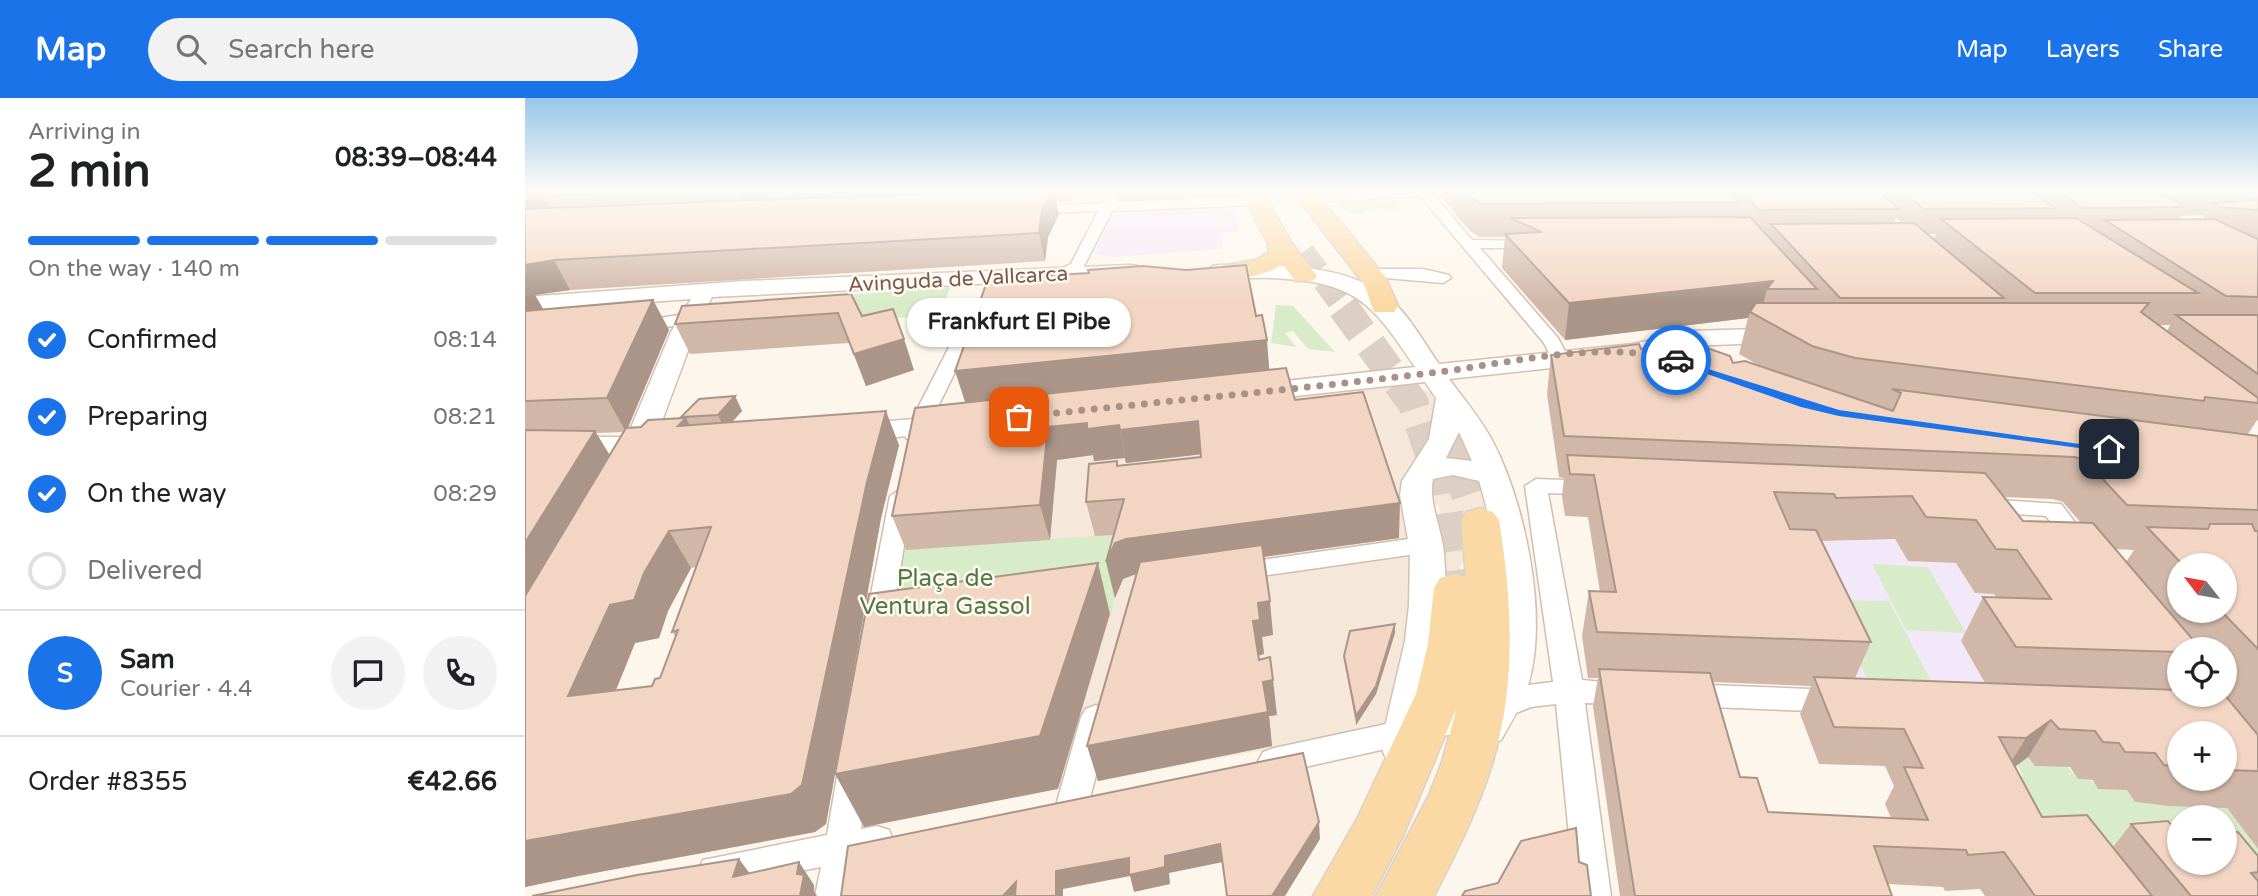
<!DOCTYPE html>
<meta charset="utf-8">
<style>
:root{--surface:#fff;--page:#f2f2f2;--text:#202124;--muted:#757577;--line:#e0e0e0;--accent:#1a73e8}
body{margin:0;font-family:"Varela Round",sans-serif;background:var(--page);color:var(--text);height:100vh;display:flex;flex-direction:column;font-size:26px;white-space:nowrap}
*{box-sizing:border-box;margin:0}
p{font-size:23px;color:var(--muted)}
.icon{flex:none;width:38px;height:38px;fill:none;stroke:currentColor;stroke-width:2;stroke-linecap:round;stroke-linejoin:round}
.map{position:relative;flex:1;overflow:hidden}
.details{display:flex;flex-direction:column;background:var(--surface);width:525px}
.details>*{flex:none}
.needle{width:46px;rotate:301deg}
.fabs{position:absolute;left:1642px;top:455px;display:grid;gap:14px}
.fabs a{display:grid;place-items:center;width:70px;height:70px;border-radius:50%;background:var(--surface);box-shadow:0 2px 5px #0004;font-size:35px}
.pin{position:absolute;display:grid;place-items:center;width:60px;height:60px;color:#fff;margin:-30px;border-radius:14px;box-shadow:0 4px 10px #0006}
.courier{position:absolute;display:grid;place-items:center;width:70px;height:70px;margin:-35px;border:5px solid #1a73e8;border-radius:50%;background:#fff;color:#222;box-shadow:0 2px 9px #0007}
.bubble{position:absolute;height:49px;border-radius:24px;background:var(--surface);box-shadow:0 2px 5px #0004;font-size:23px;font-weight:700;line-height:49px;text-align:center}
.overview em{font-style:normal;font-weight:700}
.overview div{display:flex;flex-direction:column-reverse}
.overview{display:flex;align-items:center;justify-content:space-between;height:119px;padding:0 28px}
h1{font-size:46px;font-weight:700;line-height:52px}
.bar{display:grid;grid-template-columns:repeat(4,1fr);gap:10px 7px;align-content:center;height:84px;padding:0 28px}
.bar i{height:9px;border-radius:5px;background:var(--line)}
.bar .active{background:var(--accent)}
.bar p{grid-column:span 4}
.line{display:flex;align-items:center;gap:18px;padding:0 28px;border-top:2px solid var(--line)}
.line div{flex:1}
.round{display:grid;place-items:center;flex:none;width:74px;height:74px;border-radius:37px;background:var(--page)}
ol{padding:0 28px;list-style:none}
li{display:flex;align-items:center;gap:21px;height:77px}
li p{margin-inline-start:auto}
li .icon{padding:7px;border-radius:50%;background:var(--accent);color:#fff;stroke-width:4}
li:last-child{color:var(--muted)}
li i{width:38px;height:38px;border:4px solid var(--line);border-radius:50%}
header{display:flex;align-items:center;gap:42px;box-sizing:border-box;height:98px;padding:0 35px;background:var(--accent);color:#fff}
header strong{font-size:33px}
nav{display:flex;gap:38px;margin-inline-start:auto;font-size:24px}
.search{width:490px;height:63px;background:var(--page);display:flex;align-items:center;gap:18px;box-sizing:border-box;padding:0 24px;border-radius:38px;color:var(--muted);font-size:26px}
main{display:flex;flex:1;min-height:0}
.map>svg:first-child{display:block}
</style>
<header>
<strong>Map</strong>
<div class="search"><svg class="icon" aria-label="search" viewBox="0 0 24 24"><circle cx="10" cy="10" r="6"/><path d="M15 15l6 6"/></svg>Search here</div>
<nav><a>Map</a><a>Layers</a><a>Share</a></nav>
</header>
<main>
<section class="details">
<div class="overview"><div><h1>2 min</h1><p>Arriving in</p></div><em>08:39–08:44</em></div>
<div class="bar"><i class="active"></i><i class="active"></i><i class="active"></i><i></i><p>On the way · 140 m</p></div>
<ol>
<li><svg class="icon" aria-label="check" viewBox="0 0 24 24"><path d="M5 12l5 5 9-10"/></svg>Confirmed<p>08:14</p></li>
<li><svg class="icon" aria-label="check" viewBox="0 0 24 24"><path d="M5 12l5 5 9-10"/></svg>Preparing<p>08:21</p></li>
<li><svg class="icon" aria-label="check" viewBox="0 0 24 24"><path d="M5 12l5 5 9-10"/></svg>On the way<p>08:29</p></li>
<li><i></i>Delivered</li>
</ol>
<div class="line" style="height:126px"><b class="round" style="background:var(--accent);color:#fff">S</b><div><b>Sam</b><p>Courier · 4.4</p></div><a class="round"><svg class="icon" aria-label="chat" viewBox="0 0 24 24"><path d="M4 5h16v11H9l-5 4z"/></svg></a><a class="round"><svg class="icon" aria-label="phone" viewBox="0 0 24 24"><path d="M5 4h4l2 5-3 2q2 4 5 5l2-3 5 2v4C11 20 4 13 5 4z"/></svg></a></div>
<div class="line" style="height:91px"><div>Order #8355</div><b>€42.66</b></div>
</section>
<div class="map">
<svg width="1733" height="798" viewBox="0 0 1733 798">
<rect width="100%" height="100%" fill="#fdf6ec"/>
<path fill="#f5e8da" d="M876 284 906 294 916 314 929 315 964 398 921 505 914 407 889 409 895 536 868 623 854 630 333 728 394 336Z"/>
<g fill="#f3e8fa">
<path d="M700 108 711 112 715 133 695 135 698 151 585 159 570 156 583 120H590L593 114Z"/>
<path d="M1326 440 1370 441 1383 463 1544 469 1436 543 1468 599 1329 594 1296 443H1328Z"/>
</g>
<g fill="#d8ecc9" fill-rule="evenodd">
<path d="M868 101 880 113 850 111 830 117 807 104Z"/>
<path d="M425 189 416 217 175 234 231 204Z"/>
<path d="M751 207 768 208 810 254 783 251 768 233 760 235 771 249 746 245Z"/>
<path d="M607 435 586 516 364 547 378 452Z"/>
<path d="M1347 466 1403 469 1441 535 1381 532Z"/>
<path d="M1306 502 1364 503 1406 583 1342 581Z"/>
<path d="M1465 618 1543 669 1553 681 1599 686 1611 704 1632 707 1654 681H1680L1733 751V764L1600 783 1452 676 1498 678ZM1654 719H1699V765H1654Z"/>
</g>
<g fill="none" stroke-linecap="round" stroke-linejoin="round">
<path stroke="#dcd0c4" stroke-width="24" stroke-dasharray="24 12" stroke-linecap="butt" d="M778 154 820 211"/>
<g stroke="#dcd0c4" stroke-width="31" stroke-dasharray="31 16" stroke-linecap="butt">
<path d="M818 209 888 305 907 361"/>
<path d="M924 333 934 361"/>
</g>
<g stroke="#dcd0c4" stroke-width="39" stroke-dasharray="39 19" stroke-linecap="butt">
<path d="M906 359 914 382 930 490"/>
<path d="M933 359 955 422"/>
</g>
<defs>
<g id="street">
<path d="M583 93H596L591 104 732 99 739 103 732 107 587 113 557 172 529 185H517V179L546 166 573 113 503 116 498 115V109L577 105Z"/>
<path d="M834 93H922L909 97 947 142 1014 143 1016 146 1009 150H955L1033 240 1043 259 1040 263H1028L1019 245 895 98 784 104 777 100 784 96Z"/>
<path d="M855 171H898L924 177 926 180 918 185 849 179V173Z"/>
<path d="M474 194 482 199 456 221 399 337 396 341H382L379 337 440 218Z"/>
<path d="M166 215 175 220 172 224 110 234 101 229 110 224Z"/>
<path d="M1011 381 1069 383 1080 390 1069 397 1023 395 1057 582 1111 587 1115 595 1111 603 1101 606 1060 605 1086 798H1050L1031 606 1006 609 954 630 749 676 738 672 733 663 738 654 749 650 950 607 1003 587 1028 584 1000 388Z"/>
<path d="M376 391 387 398 367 522 363 529 354 531 345 529 341 522 365 398Z"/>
<path d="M1457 401 1536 406 1569 449 1566 455C1544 460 1533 433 1521 418L1449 413 1445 408 1449 403Z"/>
<path d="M884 441 911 447 914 453 911 459 902 461 884 457 709 482 700 480 696 474 700 468 709 466Z"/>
<path d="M1160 586 1311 592 1321 595 1326 603 1321 611 1311 614 1160 608 1150 605 1146 597 1150 589Z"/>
<path d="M571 607 581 611 586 619 564 704 559 714 548 718 537 714 532 704 556 619 561 611Z"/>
<path d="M329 660 340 664 345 673 336 731 352 728 364 732 369 743 364 754 331 762 326 798H290L296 769 190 789 178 784 173 773 178 762 302 737 313 673 318 664Z"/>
</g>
<g id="secondary">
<path d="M605 167 613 168 616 173 613 178 187 199 170 234 131 339 142 342 147 348 142 354 0 357V339H102L146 234 166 201 0 213V199L219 183Z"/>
<path d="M695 167C749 167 822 164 866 202 886 220 899 245 914 266L1108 246 1166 233 1263 230 1272 232 1275 237 1272 242 1263 244 1166 248 1110 261 924 281C939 301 955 320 967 342 1000 405 1023 515 1004 584 998 604 987 623 976 642L961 647 946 642 940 630C948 616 958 602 963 587 984 529 972 440 954 383L928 377 908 381C903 405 917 431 919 455 924 513 913 568 902 625 899 640 901 653 894 666L879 671 864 666 858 654V637L880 543 884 507 885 453 875 397 877 383 904 341 911 300 900 284 723 303 713 301 710 295 713 289 723 287 890 269C846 203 830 184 747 180 728 179 706 182 687 178L684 173 687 168ZM934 334 947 363 921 360Z"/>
<path d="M428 318 438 320 442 326 438 332 326 344 316 341 312 335 316 329 326 326Z"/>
</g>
<g id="primary">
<path d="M725 93H746L743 103 766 144 792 178 788 183H770L758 166C741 177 715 183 696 178L692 173 696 168 731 162 744 154 743 146 721 103Z"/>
<path d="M764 93 792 95 861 180 873 208 869 214H849L839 186 776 105Z"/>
<path d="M955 410 968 414 974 422C987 503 992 587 967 666 953 712 931 755 909 798H851L904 697 917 664 932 609 878 738 847 798H788L832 721 891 596 903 546 909 490 915 480 930 476 941 479 936 422 942 414Z"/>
</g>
</defs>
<use href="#street" stroke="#d1beb0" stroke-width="3"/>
<use href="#secondary" stroke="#d6c0b0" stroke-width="3"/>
<use href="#primary" stroke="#dad1cd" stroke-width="3"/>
<use href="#street" fill="#fff" fill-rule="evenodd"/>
<use href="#secondary" fill="#fff" fill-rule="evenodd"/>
<use href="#primary" fill="#fbd9a5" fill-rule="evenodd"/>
</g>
<g fill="#d1b7a8" fill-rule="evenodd">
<path d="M0 93H546L548 104H531L534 117 523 139 520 163 45 192 10 197 18 211 128 202 144 232 103 330 116 329 157 321 156 319 210 298 217 313 207 324 374 347 356 420 301 726 290 734 53 778 0 789ZM99 334 85 357 71 335ZM171 469 147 534 151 539 135 580 127 588 91 592 110 545 134 540 143 513 166 470Z"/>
<path d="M559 93H581L576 99Z"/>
<path d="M593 93H722L721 97 595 102Z"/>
<path d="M915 93H1733V323L1732 322 1723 336 1733 338V751L1702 710 1643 708 1610 704 1602 692 1573 691 1568 682 1553 681 1545 669 1510 668 1503 659 1490 669 1517 719 1588 749 1606 726 1733 758V798H1460L1455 791 1420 793 1418 789 1363 786 1367 798H1095L1068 608 1073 580H1063L1057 538 1064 493 1075 494 1063 419 1040 418 1037 398 1039 380 1034 379 1022 296 1026 257 1116 251 1235 268 1214 256 1223 220 1040 242 977 170 980 139H955L945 133 915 98ZM1680 117 1678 122H1654L1656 118ZM1371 120 1377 125H1369ZM1403 136H1411L1409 141ZM1634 227H1645L1642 233ZM1480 399 1528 401 1538 404 1556 425 1498 423ZM1370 441 1383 463 1431 465 1450 495 1469 496 1471 499H1458L1436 543 1460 585 1330 580 1346 544 1297 443ZM1590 451 1609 452 1601 464ZM1654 467H1699V513H1654ZM1654 551H1699V597L1652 592 1654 590ZM1188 584 1286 588 1275 616 1294 666 1360 668 1369 688 1360 706 1366 720 1243 714 1215 679ZM1654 635H1699V681H1654Z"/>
<path d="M326 196 337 218 389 272 341 288 324 245 165 256 150 226Z"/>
<path d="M731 218 744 272 770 302 874 440 738 458 748 537 737 539 739 556 733 557 752 617 744 618 747 648 573 683 612 476 598 481 590 500 581 464 589 437 570 438 561 404 592 363 593 368 676 359V356L601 365 600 360 569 363 568 357 532 362 525 442 381 452 367 418 440 305Z"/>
<path d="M870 526V535L851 596 831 627 820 566 819 558Z"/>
</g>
<g fill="#aa9588">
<path d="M0 93H55L19 98 26 110 0 125Z"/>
<path d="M214 93H242L244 100 224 116Z"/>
<path d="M527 93H529L534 117 523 139 520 163 514 135 517 112Z"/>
<path d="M575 93H581L576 99Z"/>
<path d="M29 162 45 192 10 197 20 214 0 232V167Z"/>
<path d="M1248 183 1242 191 1235 219 1225 214 1223 220 1040 242 1044 205Z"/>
<path d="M128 202 144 232 101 334 82 300Z"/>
<path d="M379 241 389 272 341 288 329 256Z"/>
<path d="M742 242 745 281 443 313 430 273Z"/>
<path d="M210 298 217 313 200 332 193 317Z"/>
<path d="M361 313 374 347 356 420 301 726 290 734 53 778 0 789V743L342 384Z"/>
<path d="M161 320 179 355 153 328Z"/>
<path d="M673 323 678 356 601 365 595 332Z"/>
<path d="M562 325 594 327 600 360 569 363 568 357 532 362 525 442 515 407 523 329Z"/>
<path d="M70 333 91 368 0 528V445Z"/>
<path d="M875 405 874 440 608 477 598 481 590 500 581 464 590 445 601 441Z"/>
<path d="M144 433 166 470 143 513 134 540 110 545 73 636 43 598 85 507 119 475Z"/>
<path d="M573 465 585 516 533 691 339 729 310 676Z"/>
<path d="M745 503 748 537 737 539 739 556 732 558 728 523 733 505Z"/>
<path d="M870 526V535L851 596 831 627V618Z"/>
<path d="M748 582 752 617 744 618 747 648 573 683 562 648 738 584Z"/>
<path d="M1526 622 1503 659 1478 677 1501 640Z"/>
<path d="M794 724 795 741 760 798H747Z"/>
<path d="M695 746 698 764 644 775 645 786 609 794 605 778 538 791V798H531V773L604 760 640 758Z"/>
<path d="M214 761 231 784 208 779Z"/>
<path d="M274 764 289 787V793L292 798H275L272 776Z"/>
<path d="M491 784 497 798H478Z"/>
</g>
<g fill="#f3d5c3" stroke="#aa9588" stroke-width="2" fill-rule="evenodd">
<path d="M26 93H132L19 98Z"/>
<path d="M467 93H527L517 112 514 135 29 162 0 167V111Z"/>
<path d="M940 93H1203L1213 104 957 106 946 100Z"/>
<path d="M1216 93H1353L1374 111 1234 112Z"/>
<path d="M1377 93H1506L1530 110 1399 111Z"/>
<path d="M1532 93H1629L1661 109 1558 110Z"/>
<path d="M1733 102V112L1695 109 1687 105Z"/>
<path d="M1225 119 1292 191H1242L1248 183 1044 205 980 136 1017 134 985 120Z"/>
<path d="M1551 120 1673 195H1510L1416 121Z"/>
<path d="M1689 121 1733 141V199L1701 198 1580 122Z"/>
<path d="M1389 125 1479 200H1315L1246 126Z"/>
<path d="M721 167 731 218 737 217 742 242 430 273 463 181 564 175 563 172 618 168 661 172Z"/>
<path d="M326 196 337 218 368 211 379 241 329 256 313 215 150 226 157 208Z"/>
<path d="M128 202 82 300 0 303V213Z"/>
<path d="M1231 205H1624L1616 214 1733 300V305L1680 299 1679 303 1330 260 1287 248 1225 214Z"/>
<path d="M1651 217H1733V276Z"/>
<path d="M1165 244 1205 258 1208 265 1220 263 1368 313 1376 295 1367 291 1733 338V412L1602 407 1560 362 1550 359 1039 338 1026 257 1114 246 1116 251Z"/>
<path d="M761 270 770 302 838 294 875 405 601 441 590 445 581 464 599 401 561 404 564 366 592 363V368L676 359 673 323 595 332 594 327 562 331V325L523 329 515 407 367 418 390 310Z"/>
<path d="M210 298 193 317 156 319 174 301Z"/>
<path d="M361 313 342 384 277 687 266 696 0 743V498L101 330 116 329 123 322 161 320 153 328ZM186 429 147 534 153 532 135 580 130 581 127 588 43 598 85 507 109 502 119 475 144 433Z"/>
<path d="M0 332 70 333 0 445Z"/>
<path d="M1042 357 1460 375 1498 423 1568 425 1676 551H1654V554L1491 549 1458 499 1526 501 1492 452 1471 451 1451 422 1401 419 1387 398 1311 400 1309 396 1249 394 1265 431 1291 432 1346 544 1072 534 1064 493 1091 494 1069 377 1045 376Z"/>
<path d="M1685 426H1727L1730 433H1733V551L1696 513H1699V467H1658L1622 429 1683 431Z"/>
<path d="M737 447 745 503 733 505 735 522 728 523 734 562 745 559 748 582 738 584 743 614 562 648 615 464Z"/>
<path d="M573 465 515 638 310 676 344 496Z"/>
<path d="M870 526 851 588 831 618 819 558 825 533Z"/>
<path d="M1074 571 1185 575 1215 679 1232 680 1243 714 1403 722 1379 669 1398 670 1379 631 1309 629 1289 579 1654 592V597L1699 596 1733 637V673L1699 672V635H1654V669L1639 667 1630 655 1600 654 1594 645 1578 644 1570 633 1534 631 1526 622 1501 640 1474 639 1517 719 1562 717 1627 798H1510L1479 754 1443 757 1441 752 1349 748 1367 798H1110Z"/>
<path d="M778 655 794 724 747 798H702L695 746 640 758V769L604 777V760L531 773V798H490L491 784 478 798H316L323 748Z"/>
<path d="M1643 723 1654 737V765H1699V735L1713 734 1733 758V774L1726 775 1733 783V798H1666L1606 726Z"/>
<path d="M1051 730 1054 764 1062 767 1066 798H937L940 793 973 785 996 743Z"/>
<path d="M214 761 208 779 274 764 272 776 279 777 275 798H7L112 777Z"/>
</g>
<linearGradient id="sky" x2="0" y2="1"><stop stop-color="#97c7e8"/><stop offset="0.45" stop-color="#fefbf6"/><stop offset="1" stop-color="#fefbf6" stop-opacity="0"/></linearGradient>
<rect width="1733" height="205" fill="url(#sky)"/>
<path fill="#1a73e8" d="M1148 260 1314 312 1589 351 1584 354 1314 318 1276 309 1148 264Z"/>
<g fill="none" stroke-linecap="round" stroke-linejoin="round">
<path stroke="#a89285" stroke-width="7" stroke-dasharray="0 12.6" d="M494 319C631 304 768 292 905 275 984 266 1073 241 1151 262"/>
</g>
<g text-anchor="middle" stroke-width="5" stroke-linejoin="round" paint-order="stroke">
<g font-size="21" fill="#7a5c4d" stroke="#fffaf3">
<text transform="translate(433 181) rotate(-3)" y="7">Avinguda de Vallcarca</text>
</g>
<g font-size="24" fill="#537a41" stroke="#fffaf3">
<text x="420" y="488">Plaça de<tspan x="420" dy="28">Ventura Gassol</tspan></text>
</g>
</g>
</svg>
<div class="fabs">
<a><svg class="needle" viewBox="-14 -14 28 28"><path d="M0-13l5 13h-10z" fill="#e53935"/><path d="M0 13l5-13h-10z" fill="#757577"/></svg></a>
<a><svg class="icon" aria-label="locate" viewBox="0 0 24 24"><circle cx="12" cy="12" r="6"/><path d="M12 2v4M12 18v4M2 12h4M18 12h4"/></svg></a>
<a>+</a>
<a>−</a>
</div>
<div class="pin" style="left:494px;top:319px;background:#ea580c"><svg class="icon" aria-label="bag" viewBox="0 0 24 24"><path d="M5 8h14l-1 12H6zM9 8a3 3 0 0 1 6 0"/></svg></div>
<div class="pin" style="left:1584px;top:351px;background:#1f2937"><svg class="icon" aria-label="home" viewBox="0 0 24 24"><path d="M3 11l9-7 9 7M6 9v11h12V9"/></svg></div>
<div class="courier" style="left:1151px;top:262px"><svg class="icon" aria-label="car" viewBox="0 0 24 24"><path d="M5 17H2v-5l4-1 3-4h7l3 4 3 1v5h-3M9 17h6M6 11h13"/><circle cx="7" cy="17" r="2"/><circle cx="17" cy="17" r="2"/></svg></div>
<div class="bubble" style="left:382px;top:200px;width:224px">Frankfurt El Pibe</div>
</div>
</main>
